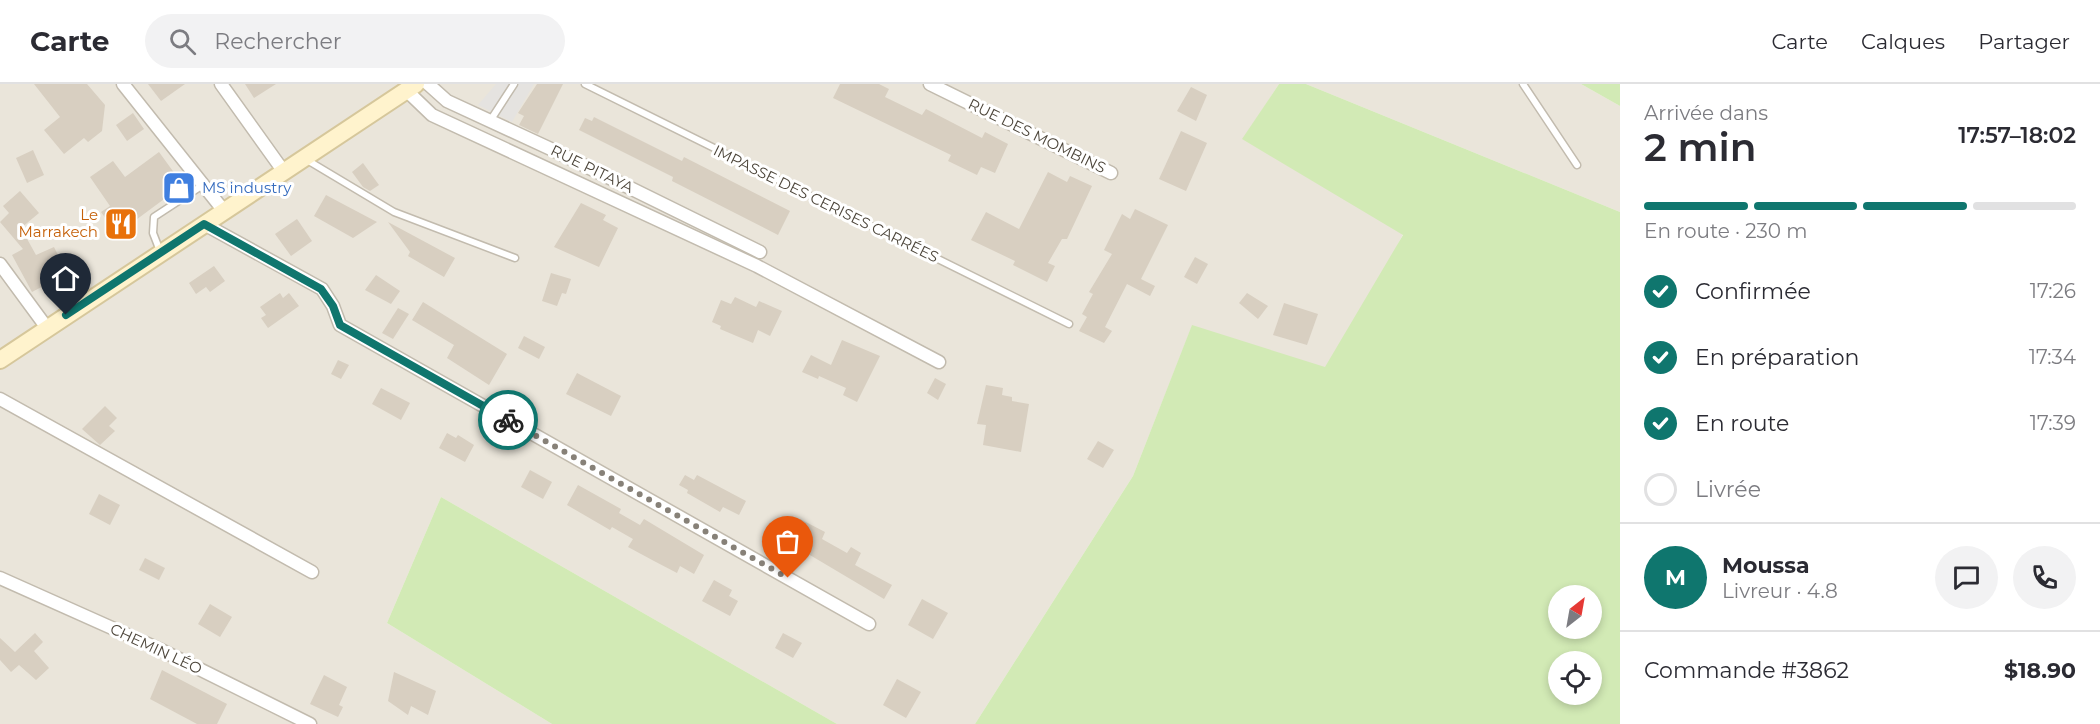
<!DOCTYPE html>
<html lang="fr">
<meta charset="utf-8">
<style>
:root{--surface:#fff;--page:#f2f2f3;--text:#2b2b33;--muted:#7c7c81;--line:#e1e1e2;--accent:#0f766e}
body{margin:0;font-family:Montserrat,sans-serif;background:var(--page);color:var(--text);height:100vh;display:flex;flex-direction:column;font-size:22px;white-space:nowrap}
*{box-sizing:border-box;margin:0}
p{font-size:20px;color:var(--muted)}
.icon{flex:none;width:33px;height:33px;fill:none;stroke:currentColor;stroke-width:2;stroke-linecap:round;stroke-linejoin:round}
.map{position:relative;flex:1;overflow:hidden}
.panel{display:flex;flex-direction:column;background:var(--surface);width:480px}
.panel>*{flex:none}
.needle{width:39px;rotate:31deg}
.controls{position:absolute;left:1548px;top:501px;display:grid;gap:12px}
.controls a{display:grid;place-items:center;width:54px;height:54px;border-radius:50%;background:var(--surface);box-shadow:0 3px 9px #0003;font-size:30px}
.pin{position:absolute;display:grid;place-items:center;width:51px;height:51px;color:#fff;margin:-62px -26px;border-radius:50% 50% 50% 0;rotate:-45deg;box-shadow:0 0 6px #0007}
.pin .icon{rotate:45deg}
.courier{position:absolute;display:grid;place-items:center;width:60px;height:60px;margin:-30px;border:4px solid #0f766e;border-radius:50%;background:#fff;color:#222;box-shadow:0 2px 8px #0007}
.headline em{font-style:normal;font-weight:600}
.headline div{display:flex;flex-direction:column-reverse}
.headline{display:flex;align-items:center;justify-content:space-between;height:102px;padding:0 24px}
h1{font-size:39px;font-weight:600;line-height:45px}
.bar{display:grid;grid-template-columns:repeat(4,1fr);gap:9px 6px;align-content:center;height:72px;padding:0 24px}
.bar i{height:8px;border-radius:4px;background:var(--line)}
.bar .on{background:var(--accent)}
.bar p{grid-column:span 4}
.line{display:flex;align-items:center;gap:15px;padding:0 24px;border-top:2px solid var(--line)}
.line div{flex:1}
.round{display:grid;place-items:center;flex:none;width:63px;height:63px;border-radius:32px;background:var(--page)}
ol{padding:0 24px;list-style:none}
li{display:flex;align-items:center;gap:18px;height:66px}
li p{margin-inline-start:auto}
li .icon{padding:6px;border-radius:50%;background:var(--accent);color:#fff;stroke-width:4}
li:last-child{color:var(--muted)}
li i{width:33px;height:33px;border:3px solid var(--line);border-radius:50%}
header{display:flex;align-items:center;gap:36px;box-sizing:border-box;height:84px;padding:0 30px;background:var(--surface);border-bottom:2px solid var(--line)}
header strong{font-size:28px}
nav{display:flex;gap:33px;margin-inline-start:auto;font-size:21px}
.search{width:420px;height:54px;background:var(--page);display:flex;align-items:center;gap:15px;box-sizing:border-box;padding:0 21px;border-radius:33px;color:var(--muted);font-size:22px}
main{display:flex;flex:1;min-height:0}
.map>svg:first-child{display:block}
</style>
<header>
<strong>Carte</strong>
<div class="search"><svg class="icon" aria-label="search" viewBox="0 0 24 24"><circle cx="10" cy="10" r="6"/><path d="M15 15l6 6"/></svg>Rechercher</div>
<nav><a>Carte</a><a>Calques</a><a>Partager</a></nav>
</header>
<main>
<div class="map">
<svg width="1620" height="640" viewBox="0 0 1620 640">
<rect width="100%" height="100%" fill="#f6f3ec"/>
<g fill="#eae5da">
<path d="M0 0H1279L1243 55 1403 150 1335 287 1192 242 1133 392 975 640H837L441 413 387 539 552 640H0Z"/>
<path d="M1306 0H1581L1620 22V128Z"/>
</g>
<g fill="#d2eab5" fill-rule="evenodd">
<path d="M1279 0H1306L1620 128V640H975L1133 392 1192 241 1325 283 1403 151 1242 55ZM1558 512H1592V544H1558ZM1558 578H1592V610H1558Z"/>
<path d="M1581 0H1620V22Z"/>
<path d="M441 413 837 640H552L387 539Z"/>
</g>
<path fill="#e5e3e0" d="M496 0H534L512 38 478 21Z"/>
<g fill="#d8cfc1">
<path d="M34 0H87L105 21 102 47 88 58 84 54 64 70 44 46 60 33Z"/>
<path d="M148 0H185L161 17Z"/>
<path d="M245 0H276L254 14Z"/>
<path d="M537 0H563L538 50 519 41 524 32 518 29Z"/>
<path d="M840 0H879L889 5 885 13 922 31 926 25 982 54 985 48 1008 60 995 89 981 83 977 91 948 77 951 71 833 14Z"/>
<path d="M1191 3 1207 11 1196 37 1177 27Z"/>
<path d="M133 29 144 45 127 57 116 41Z"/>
<path d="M594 33 682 77 684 73 790 127 778 151 672 97 673 93 579 46 585 34 592 37Z"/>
<path d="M1181 47 1207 59 1186 107 1159 95Z"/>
<path d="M33 66 44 91 27 99 16 74Z"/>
<path d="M159 68 183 101 117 150 101 128 110 122 90 93 113 77 125 93Z"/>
<path d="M363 79 379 101 370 107 363 103 352 88Z"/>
<path d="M1048 88 1067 98 1070 92 1092 102 1067 155H1062L1048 179 1055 182 1047 198 1013 181 1015 177 971 156 986 128 1019 145Z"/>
<path d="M20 107 39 129 21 144 36 171 54 163 63 181 46 190 51 198 32 208 12 171 23 165 0 138 9 129 3 122Z"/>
<path d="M326 111 341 119 377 138 353 154 314 132Z"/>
<path d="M581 119 606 131 603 136 618 144 599 183 554 163Z"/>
<path d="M1135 125 1168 141 1141 195 1155 202 1150 212 1127 200 1105 243 1112 247 1104 259 1079 247 1087 233 1082 230 1093 210 1089 208 1112 170 1104 166 1122 130 1130 135Z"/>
<path d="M297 135 312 157 291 172 275 150Z"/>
<path d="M388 138 455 174 444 193 408 172 410 168Z"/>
<path d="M1195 173 1208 180 1197 200 1184 193Z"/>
<path d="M214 182 225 197 210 208 206 203 196 210 189 199Z"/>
<path d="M551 189 571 195 566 210 562 209 557 222 542 217Z"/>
<path d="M376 191 400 207 391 220 365 206Z"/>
<path d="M280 209 283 214 289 209 299 222 268 244 261 234 266 231 260 223Z"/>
<path d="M1247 209 1268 222 1258 235 1239 219Z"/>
<path d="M735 213 756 223 759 217 782 227 770 252 758 246 753 259 720 245 721 242 712 238 721 216 731 220Z"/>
<path d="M423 218 507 270 489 301 447 274 454 261 412 236Z"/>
<path d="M1284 219 1318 230 1307 261 1273 251Z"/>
<path d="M398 224 409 230 393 255 382 249Z"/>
<path d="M524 252 545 263 539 275 518 264Z"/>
<path d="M842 256 880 272 857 318 843 311 846 304 819 292 818 295 802 288 811 271 831 281Z"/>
<path d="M338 276 349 281 341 295 331 290Z"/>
<path d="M577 289 621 312 611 332 566 310Z"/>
<path d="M935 294 946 300 938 316 927 309Z"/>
<path d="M986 301 1003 304 1002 311 1012 313V317L1029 320 1021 368 983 361 986 341 977 340Z"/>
<path d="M381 304 410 319 401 336 372 320Z"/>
<path d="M105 322 117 334 109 342 115 347 100 361 82 345Z"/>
<path d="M447 349 456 354 458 351 474 361 465 378 439 364Z"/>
<path d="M1098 357 1114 366 1103 384 1087 375Z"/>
<path d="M530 386 552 398 543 415 521 403Z"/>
<path d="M685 391 694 396 697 391 746 417 739 431 723 423 720 428 687 409 688 406 679 401Z"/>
<path d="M578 401 621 425 619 429 640 441 644 435 704 471 694 490 680 482 677 489 654 477 628 463 633 455 612 443 610 446 567 421Z"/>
<path d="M99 410 120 421 110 441 89 430Z"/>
<path d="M800 435 825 448 822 455 847 469 851 463 861 469 855 481 892 501 884 515 788 458Z"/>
<path d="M145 474 165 484 159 496 139 486Z"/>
<path d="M714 496 732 506 729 512 738 517 730 532 702 517Z"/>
<path d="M922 515 948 529 933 555 908 541Z"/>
<path d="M210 520 232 533 220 553 198 540Z"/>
<path d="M35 549 43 558 34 567 49 584 36 596 19 581 11 588 0 576V554L15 568Z"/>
<path d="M783 549 802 559 793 574 775 564Z"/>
<path d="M162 586 227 620 217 640H197L150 615Z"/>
<path d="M394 588 436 607 428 631 411 622 408 631 388 617Z"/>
<path d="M324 591 347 603 339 621 343 623 338 633 310 620Z"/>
<path d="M897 595 921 608 906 634 883 621Z"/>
</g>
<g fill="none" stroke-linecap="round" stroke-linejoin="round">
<defs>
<g id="lane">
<path d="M585 0 1069 240"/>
<path d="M1523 0 1577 81"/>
<path d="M490 37 514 0"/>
<path d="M307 76 394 128 515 174"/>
<path d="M160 167 153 149 154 133 203 101"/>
</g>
<g id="street">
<path d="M123 0 224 127"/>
<path d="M221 0 284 88"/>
<path d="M428 0 447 17 553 66 760 168"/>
<path d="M930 0 1111 89"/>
<path d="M406 6 432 31 757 182 939 278"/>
<path d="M204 140 322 205 333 222 340 241 869 540"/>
<path d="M0 180 47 244"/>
<path d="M0 315 312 488"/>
<path d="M0 494 159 565 310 640"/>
</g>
<path id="secondary" d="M0 276 416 0"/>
</defs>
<use href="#lane" stroke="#c2bbae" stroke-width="9"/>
<use href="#street" stroke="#c2bbae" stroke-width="15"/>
<use href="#secondary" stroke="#d6c79b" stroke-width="20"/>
<use href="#lane" stroke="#fff" stroke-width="6"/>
<use href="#street" stroke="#fff" stroke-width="12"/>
<use href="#secondary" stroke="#fff3cd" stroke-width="16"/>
</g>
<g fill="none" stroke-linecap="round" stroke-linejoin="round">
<path stroke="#878178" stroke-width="6" stroke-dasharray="0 10.8" d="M508 336 788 494"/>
<path stroke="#0f766e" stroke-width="8" d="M66 231 204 140 321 205 333 222 340 241 508 336"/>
</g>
<defs>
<symbol id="shop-square" viewBox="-11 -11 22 22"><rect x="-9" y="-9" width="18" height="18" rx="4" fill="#3f7fe0" stroke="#fff"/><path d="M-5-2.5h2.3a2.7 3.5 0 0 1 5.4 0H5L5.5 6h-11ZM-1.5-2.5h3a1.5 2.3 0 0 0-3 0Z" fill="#fff"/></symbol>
<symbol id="restaurant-square" viewBox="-11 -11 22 22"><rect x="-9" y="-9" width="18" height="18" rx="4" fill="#e8710a" stroke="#fff"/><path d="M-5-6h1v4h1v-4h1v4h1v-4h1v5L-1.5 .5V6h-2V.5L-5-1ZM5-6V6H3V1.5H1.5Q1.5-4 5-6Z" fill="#fff"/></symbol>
</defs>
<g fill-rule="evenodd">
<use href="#shop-square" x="160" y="85" width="38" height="38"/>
<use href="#restaurant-square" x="102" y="121" width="38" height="38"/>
</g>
<g text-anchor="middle" stroke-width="6" stroke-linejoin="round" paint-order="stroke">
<g font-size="15" fill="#4b4439" stroke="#fff">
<text transform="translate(1037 52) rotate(26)" y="5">RUE DES MOMBINS</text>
<text transform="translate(592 85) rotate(26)" y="5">RUE PITAYA</text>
<text transform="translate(826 120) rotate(26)" y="5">IMPASSE DES CERISES CARRÉES</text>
<text transform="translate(156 565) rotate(25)" y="5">CHEMIN LÉO</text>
</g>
<g font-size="15" fill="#366cbe" stroke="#fff" text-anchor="start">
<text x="202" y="109">MS industry</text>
</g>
<g font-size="15" fill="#c56008" stroke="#fff" text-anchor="end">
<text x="98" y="136">Le<tspan x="98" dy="17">Marrakech</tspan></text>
</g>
</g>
</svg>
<div class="controls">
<a><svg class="needle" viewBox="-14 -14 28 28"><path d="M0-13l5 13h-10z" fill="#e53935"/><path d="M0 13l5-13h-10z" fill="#7c7c81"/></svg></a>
<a><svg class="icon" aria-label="locate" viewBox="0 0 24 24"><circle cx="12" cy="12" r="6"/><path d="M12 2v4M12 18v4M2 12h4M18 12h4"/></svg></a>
</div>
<div class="pin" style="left:788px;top:494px;background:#ea580c"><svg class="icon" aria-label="bag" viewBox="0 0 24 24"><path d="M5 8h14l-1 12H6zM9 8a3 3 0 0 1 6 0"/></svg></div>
<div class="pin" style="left:66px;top:231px;background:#1f2937"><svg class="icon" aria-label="home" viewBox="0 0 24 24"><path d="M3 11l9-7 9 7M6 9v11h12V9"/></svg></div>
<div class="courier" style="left:508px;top:336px"><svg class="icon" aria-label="bike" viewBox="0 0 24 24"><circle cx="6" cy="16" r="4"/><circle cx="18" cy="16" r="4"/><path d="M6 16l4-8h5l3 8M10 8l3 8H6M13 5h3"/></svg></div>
</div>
<section class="panel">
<div class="headline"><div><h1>2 min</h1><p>Arrivée dans</p></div><em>17:57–18:02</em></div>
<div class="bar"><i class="on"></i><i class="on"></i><i class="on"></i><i></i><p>En route · 230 m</p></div>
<ol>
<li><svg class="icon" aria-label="check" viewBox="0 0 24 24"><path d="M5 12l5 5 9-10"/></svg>Confirmée<p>17:26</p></li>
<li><svg class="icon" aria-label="check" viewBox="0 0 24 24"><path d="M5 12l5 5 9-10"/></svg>En préparation<p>17:34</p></li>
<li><svg class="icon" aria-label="check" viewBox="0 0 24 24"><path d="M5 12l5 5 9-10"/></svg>En route<p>17:39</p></li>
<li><i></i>Livrée</li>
</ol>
<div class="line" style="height:108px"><b class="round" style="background:var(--accent);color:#fff">M</b><div><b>Moussa</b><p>Livreur · 4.8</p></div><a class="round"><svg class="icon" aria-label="chat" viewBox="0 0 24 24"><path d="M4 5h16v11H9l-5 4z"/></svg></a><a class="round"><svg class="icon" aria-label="phone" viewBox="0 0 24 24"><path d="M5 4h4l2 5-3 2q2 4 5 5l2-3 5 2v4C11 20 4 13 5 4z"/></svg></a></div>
<div class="line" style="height:78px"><div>Commande #3862</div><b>$18.90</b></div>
</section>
</main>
